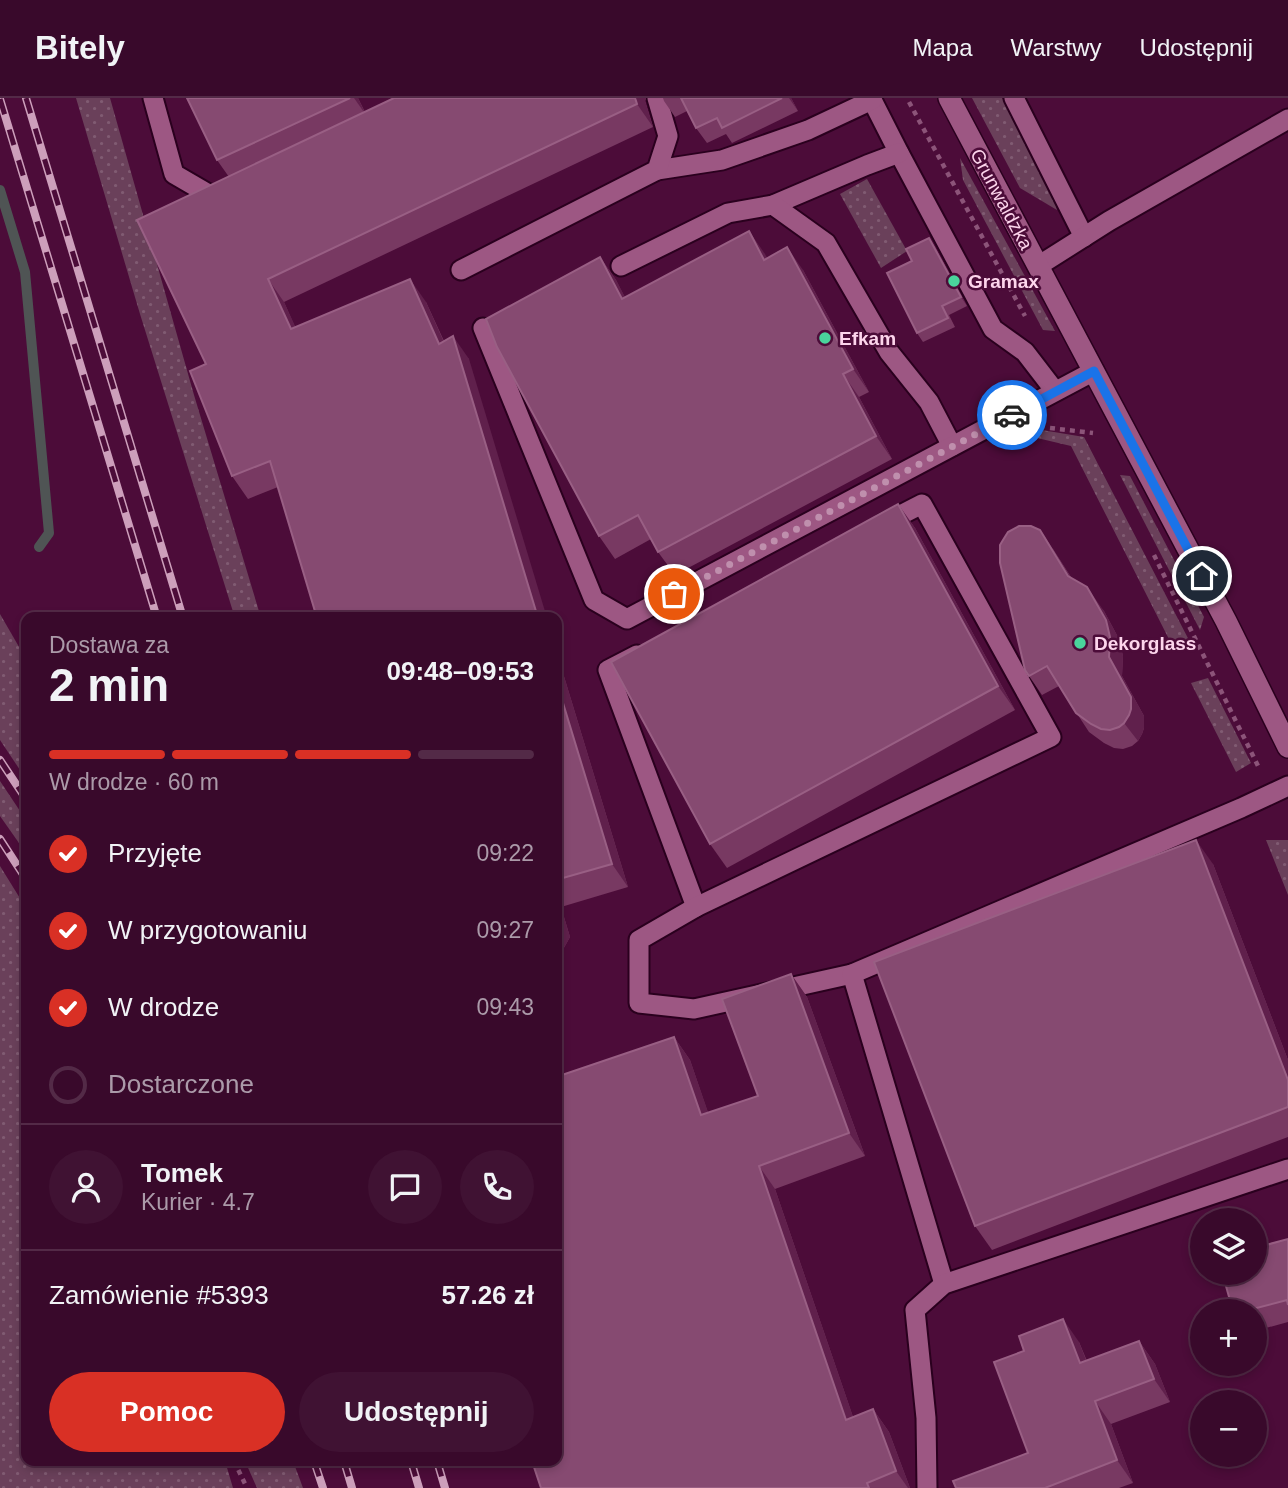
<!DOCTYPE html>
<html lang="pl">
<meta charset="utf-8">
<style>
:root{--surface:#39092b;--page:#401233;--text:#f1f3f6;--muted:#ab9aa9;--line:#532a47;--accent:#d93025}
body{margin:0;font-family:Helvetica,sans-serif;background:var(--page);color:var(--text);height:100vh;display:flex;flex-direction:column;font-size:26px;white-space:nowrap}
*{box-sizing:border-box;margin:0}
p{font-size:23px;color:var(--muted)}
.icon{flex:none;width:38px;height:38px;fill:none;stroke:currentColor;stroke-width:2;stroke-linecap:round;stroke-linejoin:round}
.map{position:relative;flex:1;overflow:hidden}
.side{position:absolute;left:21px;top:514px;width:541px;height:854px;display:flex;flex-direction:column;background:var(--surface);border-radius:14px;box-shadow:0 4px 10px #0003,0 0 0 2px var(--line)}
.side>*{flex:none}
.controls{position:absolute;left:1190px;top:1110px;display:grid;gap:14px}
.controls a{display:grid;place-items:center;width:77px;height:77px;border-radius:50%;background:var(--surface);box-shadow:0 4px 10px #0003,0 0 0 2px var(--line);font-size:35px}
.pin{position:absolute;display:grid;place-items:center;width:60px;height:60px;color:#fff;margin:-30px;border:4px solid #fff;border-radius:50%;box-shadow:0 2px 7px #0007}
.courier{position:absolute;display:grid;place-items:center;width:70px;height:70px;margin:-35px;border:5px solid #1a73e8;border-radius:50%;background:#fff;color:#222;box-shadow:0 2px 9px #0007}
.overview em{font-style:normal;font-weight:800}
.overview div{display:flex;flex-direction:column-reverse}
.overview{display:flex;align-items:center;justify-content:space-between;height:119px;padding:0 28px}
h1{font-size:46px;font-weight:800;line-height:52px}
.bar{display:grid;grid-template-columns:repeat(4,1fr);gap:10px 7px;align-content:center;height:84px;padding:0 28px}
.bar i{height:9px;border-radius:5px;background:var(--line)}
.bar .selected{background:var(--accent)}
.bar p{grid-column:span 4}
.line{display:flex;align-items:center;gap:18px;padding:0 28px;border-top:2px solid var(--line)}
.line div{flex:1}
.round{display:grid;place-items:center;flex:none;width:74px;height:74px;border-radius:37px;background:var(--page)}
ol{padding:0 28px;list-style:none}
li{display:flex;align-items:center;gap:21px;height:77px}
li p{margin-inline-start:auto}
li .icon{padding:7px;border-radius:50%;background:var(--accent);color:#fff;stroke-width:4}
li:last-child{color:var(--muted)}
li i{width:38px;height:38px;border:4px solid var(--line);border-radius:50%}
.button{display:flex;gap:14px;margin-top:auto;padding:14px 28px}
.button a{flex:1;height:80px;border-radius:42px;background:var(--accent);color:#fff;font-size:28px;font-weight:800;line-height:80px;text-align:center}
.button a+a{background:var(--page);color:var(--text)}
header{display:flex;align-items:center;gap:42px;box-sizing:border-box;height:98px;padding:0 35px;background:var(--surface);border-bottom:2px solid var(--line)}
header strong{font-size:33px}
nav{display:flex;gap:38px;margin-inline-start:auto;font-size:24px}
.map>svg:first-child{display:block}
</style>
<header>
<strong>Bitely</strong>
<nav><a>Mapa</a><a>Warstwy</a><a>Udostępnij</a></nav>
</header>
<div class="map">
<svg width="1288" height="1390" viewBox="0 0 1288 1390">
<defs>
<pattern id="grass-dots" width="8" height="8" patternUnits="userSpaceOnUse" patternTransform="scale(1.75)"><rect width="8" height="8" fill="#6a405a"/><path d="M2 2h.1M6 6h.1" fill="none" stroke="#805b72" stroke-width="1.8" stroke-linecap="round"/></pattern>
</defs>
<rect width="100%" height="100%" fill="#4c0c39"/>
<g fill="url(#grass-dots)">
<path d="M76 0H110L194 297 261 520H235L140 216Z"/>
<path d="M972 0H1002L1054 98 1057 112 1020 90Z"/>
<path d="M960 60 1055 233 1043 232 963 82Z"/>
<path d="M867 81 907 153 881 170 840 96Z"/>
<path d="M1036 331 1084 339 1192 548 1175 553 1071 348 1016 335H1028Z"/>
<path d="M1120 377 1130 378 1204 519 1200 532Z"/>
<path d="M0 516 26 561V681L0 642Z"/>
<path d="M1208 580 1251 665 1236 674 1191 585Z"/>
<path d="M0 683 26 722V755L0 718Z"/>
<path d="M1266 742H1288V797Z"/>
<path d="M0 768 26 810V1363H225L233 1390H0Z"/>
<path d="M245 1363H293L303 1390H257Z"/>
</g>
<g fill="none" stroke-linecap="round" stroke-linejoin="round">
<path stroke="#4f5454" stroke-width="10" d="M0 92 25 174 49 435 39 449"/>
<defs>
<g id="lane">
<path d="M153 0 174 76 217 101 223 98"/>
<path d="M871 0 899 55 993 231 1025 254 1055 293"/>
<path d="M1014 0 1084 139"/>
<path d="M657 72 722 62 808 32 872 2"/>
<path d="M773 107 867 67 899 55"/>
<path d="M621 168 728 115 773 107 826 145 889 254 929 304 952 348"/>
<path d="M1038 168 1109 123 1288 21"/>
<path d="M461 172 657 72 668 38 657 0"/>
<path d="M483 230 594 502 627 521 1094 273"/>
<path d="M637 557 608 572 696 809"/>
<path d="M852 876 694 911 639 905V842L696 809 1051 639 922 406 883 426"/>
<path d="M944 1186 852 876 1241 710 1288 688"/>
<path d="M927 1390 926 1320 915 1212 944 1186 1288 1071"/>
</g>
<path id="secondary" d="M949 0 1226 523 1288 649"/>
</defs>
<use href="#lane" stroke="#2a001e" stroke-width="23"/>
<use href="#secondary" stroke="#2a001e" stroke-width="24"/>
<g stroke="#8c5479" stroke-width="4.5" stroke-dasharray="5 5" stroke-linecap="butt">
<path d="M909 4 1025 218"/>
<path d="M1050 330 1093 335"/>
<path d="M1154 457 1260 672"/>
<path d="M234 1363 247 1390"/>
</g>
<use href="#lane" stroke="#9d5783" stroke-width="19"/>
<use href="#secondary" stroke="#9d5783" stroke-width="21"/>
<defs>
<g id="rail">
<path d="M26 0 183 520"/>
<path d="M0 1 157 520"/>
<path d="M0 662 26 701"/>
<path d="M0 741 26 781"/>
<path d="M314 1363 323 1390"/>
<path d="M344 1363 352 1390"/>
<path d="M411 1363 419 1390"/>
<path d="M437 1363 445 1390"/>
</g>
</defs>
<use href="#rail" stroke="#cd9fbb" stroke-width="8"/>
<use href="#rail" stroke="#4c0c39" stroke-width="5" stroke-dasharray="16" stroke-linecap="butt"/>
</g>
<g fill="#783962">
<path d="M187 0H358L365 14 394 0H646L645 3 653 29 284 204 295 229 426 204 444 243 469 261 278 389 248 401 232 378 206 266 229 79 217 62Z"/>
<path d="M663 0H791L798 13 732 45 726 36 707 45 696 30 687 13 675 19 664 3Z"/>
<path d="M749 133 767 161 803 172 869 294 859 299 892 361 675 477 658 454 651 441 615 461 599 438 600 159 616 182 625 200Z"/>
<path d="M929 140 935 149 967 208 949 217 955 229 923 244 917 235 912 163Z"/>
<path d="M898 406 915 430 1015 612 727 770 710 746Z"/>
<path d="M1053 451 1071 479 1104 513 1119 541 1123 558 1122 578 1144 618V630L1142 636 1138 643 1132 648 1123 651 1114 650 1104 645 1089 634 1059 588 1042 597 1029 578Z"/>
<path d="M556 552 628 789 561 809 570 839 556 864Z"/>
<path d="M1213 766 1288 962V1039L992 1152 975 1128Z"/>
<path d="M791 876 807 899 865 1058 775 1091 853 1319 873 1311 889 1334 910 1390H541L559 1244 674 939 690 962 708 1015 758 998Z"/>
<path d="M1288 1141V1224L1255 1233V1213H1233Z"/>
<path d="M1139 1243 1155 1266 1170 1304 1111 1326 1133 1385 1119 1390H956L1028 1355 1079 1244 1087 1263Z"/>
</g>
<g fill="#60204c">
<path d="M354 0H358L366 17Z"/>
<path d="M635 0H646L645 3 653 29 637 6Z"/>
<path d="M789 0H791L798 13Z"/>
<path d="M749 133 765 156 780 185 764 162Z"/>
<path d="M929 140 935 149 967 208 961 199Z"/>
<path d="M787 149 803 172 869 294 853 271Z"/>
<path d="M600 159 616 182 638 224 622 201Z"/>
<path d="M268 181 284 204 307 254 291 231Z"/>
<path d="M410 181 426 204 455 269 439 246Z"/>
<path d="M453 238 469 261 547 520H538Z"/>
<path d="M843 276 859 299 892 361 876 338Z"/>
<path d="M898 406 915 430 1015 612 998 588Z"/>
<path d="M1040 432 1053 451 1081 496 1068 478Z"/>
<path d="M1087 489 1104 513 1119 541 1123 558 1122 578 1144 618V630L1142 636 1138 643 1124 625 1109 559Z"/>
<path d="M556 552 628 789 612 766 556 582Z"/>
<path d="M1196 742 1213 766 1288 962V982Z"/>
<path d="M556 803 561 809 570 839 556 864Z"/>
<path d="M791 876 807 899 865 1058 849 1035Z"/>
<path d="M674 939 690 962 717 1040 701 1017Z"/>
<path d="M759 1068 775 1091 862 1345 846 1322Z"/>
<path d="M1063 1221 1079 1244 1096 1288 1080 1265Z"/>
<path d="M1139 1243 1155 1266 1170 1304 1154 1281Z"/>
<path d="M1095 1303 1111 1326 1133 1385 1117 1362Z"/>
<path d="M873 1311 889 1334 910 1390H908L896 1373Z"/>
</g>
<g fill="#864a71" stroke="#995f84" stroke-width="2">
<path d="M187 0H350L217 62Z"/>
<path d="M394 0H635L637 6 268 181 291 231 410 181 439 246 453 238 538 520H317L270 363 232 378 190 273 206 266 137 122Z"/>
<path d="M681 0H782L722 30 717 20 696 30Z"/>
<path d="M749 133 764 162 787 149 853 271 843 276 876 338 658 454 638 417 599 438 497 249 486 221 600 159 622 201Z"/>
<path d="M929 140 961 199 942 208 948 220 917 235 887 175 912 163 906 151Z"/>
<path d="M898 406 998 588 710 746 611 564Z"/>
<path d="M1019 428H1031L1040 432 1068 478 1087 489 1106 522 1110 539 1109 559 1131 599V611L1129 617 1124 625 1119 629 1110 632 1101 631 1091 626 1076 615 1047 568 1029 578 1025 572 1000 465V447L1003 442 1008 434Z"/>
<path d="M556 582 612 766 556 782Z"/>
<path d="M1196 742 1288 982V1009L975 1128 874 864Z"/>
<path d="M791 876 849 1035 759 1068 846 1322 873 1311 896 1373 867 1385 869 1390H541L532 1363H556V1245L559 1244 556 1240V979L674 939 701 1017 758 998 722 901Z"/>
<path d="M1288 1141V1207L1287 1202 1245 1213H1233L1222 1174H1255V1150Z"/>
<path d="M1063 1221 1080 1265 1139 1243 1154 1281 1095 1303 1117 1362 1045 1390H956L953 1383 1028 1355 994 1264 1024 1253 1019 1238Z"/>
</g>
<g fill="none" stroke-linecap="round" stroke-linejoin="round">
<path stroke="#bf8fad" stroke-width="7" stroke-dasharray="0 12.6" d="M674 496 1012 317"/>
<path stroke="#1a73e8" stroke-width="9" d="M1012 317 1094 273 1202 478"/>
</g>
<g fill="#4ad49c" stroke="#4c0c39" stroke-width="2.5">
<circle cx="954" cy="183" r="7"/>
<circle cx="825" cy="240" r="7"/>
<circle cx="1080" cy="545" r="7"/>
</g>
<g text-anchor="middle" stroke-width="5" stroke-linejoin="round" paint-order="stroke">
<g font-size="19" fill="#fdd5ec" stroke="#4c0c39">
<text transform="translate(1002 101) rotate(62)" y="7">Grunwaldzka</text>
</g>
<g font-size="19" font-weight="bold" fill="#fdd5ec" stroke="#4c0c39" text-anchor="start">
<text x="968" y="190">Gramax</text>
<text x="839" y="247">Efkam</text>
<text x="1094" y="552">Dekorglass</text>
</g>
</g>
</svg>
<div class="controls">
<a><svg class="icon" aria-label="layers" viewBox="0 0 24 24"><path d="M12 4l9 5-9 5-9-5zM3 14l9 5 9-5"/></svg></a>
<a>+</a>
<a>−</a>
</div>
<div class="pin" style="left:674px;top:496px;background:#ea580c"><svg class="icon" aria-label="bag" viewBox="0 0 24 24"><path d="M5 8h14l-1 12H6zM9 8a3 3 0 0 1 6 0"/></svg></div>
<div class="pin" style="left:1202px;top:478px;background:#1f2937"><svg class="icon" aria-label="home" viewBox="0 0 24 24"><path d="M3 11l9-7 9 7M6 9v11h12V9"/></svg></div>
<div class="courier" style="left:1012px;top:317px"><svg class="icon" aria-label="car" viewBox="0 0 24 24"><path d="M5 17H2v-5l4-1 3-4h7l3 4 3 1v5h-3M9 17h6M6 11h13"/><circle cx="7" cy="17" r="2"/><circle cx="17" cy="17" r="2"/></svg></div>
<section class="side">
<div class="overview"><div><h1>2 min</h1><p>Dostawa za</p></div><em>09:48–09:53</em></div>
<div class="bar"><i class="selected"></i><i class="selected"></i><i class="selected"></i><i></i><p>W drodze · 60 m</p></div>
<ol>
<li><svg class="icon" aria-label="check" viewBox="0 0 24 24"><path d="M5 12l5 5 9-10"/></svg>Przyjęte<p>09:22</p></li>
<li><svg class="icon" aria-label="check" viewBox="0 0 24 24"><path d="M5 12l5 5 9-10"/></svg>W przygotowaniu<p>09:27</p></li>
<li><svg class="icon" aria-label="check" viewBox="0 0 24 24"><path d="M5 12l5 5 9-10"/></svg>W drodze<p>09:43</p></li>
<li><i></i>Dostarczone</li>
</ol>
<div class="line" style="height:126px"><a class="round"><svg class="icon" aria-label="person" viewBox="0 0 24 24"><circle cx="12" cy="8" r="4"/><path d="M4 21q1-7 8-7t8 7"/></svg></a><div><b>Tomek</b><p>Kurier · 4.7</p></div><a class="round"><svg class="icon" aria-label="chat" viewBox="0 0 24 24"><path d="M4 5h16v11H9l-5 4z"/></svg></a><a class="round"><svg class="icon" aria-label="phone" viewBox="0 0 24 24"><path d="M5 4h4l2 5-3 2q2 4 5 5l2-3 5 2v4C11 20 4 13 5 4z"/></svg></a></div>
<div class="line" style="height:91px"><div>Zamówienie #5393</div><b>57.26 zł</b></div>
<div class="button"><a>Pomoc</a><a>Udostępnij</a></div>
</section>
</div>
